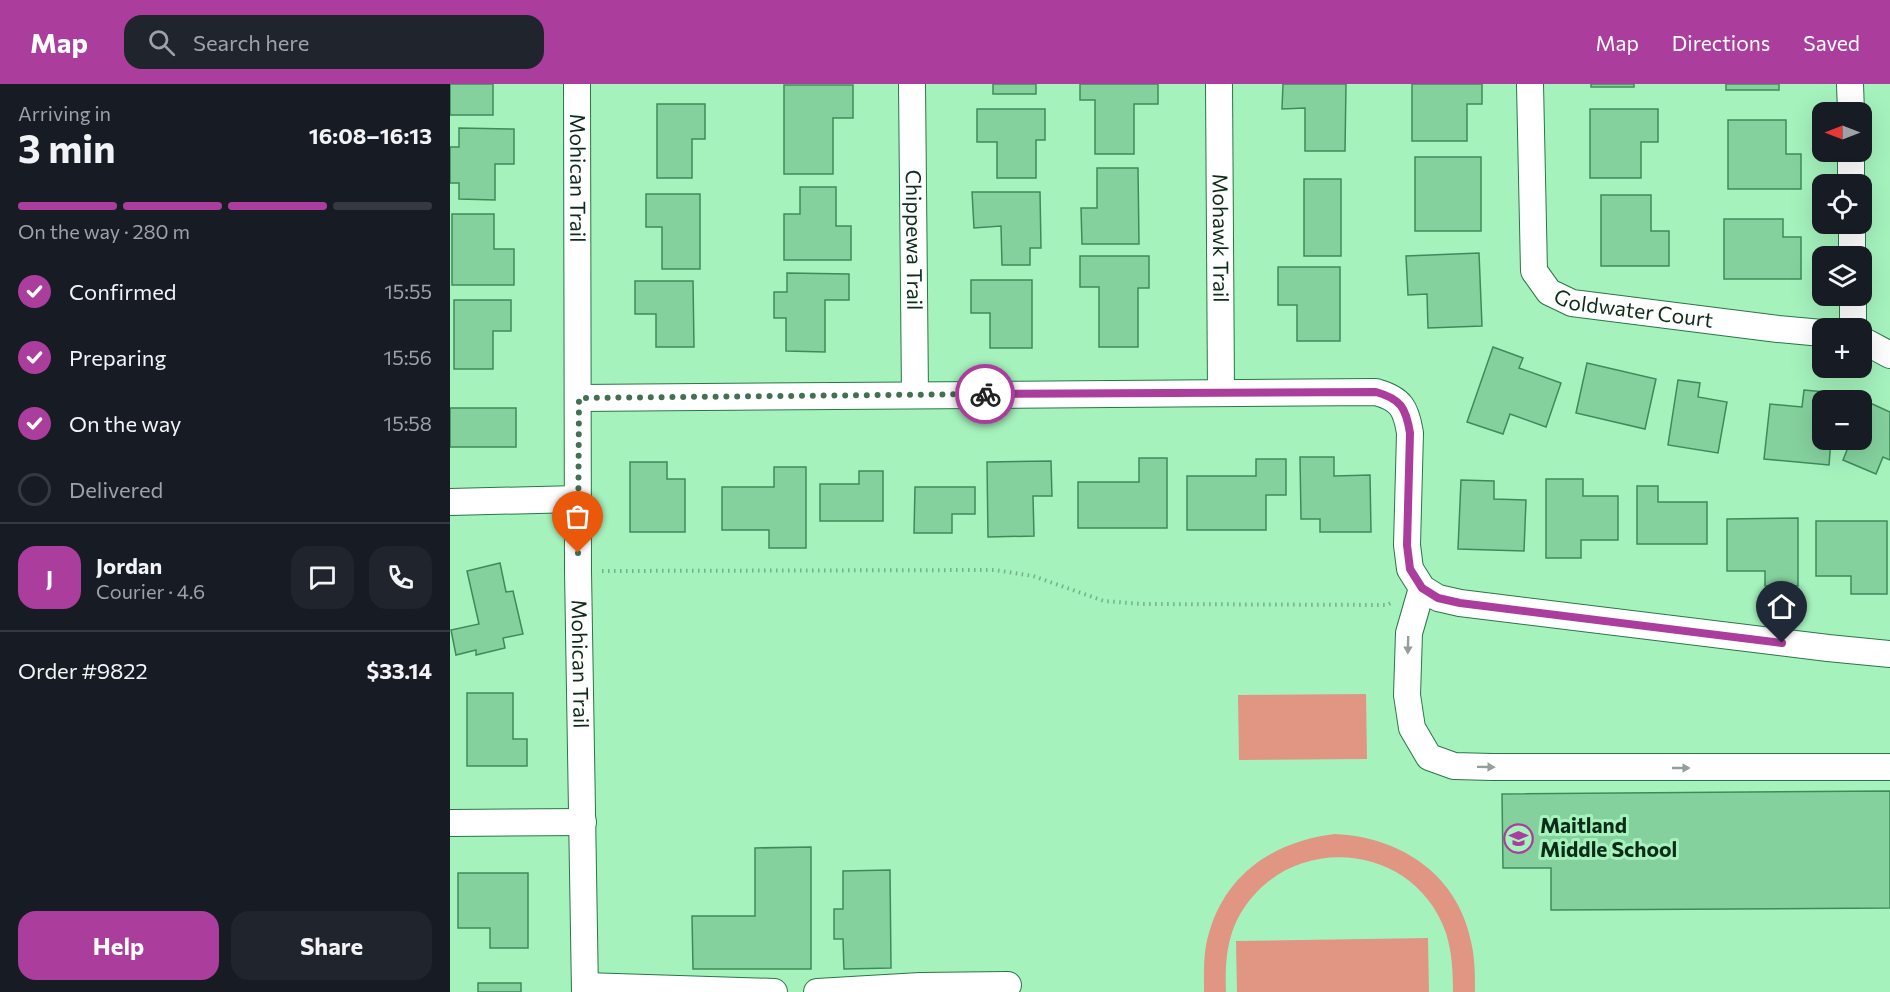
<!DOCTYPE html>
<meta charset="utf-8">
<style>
:root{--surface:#171b24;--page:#20242c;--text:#f1f3f6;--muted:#9ea1a6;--line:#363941;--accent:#ab3e9c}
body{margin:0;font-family:Commissioner,sans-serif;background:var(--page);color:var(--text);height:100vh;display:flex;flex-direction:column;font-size:22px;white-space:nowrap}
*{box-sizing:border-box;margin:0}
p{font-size:20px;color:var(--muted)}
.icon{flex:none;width:33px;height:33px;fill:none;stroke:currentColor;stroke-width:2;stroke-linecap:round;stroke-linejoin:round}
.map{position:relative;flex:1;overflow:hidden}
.details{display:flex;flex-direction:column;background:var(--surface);width:450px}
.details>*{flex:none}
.needle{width:39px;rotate:270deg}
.controls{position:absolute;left:1362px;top:18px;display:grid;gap:12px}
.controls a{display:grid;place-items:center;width:60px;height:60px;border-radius:12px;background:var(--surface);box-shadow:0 6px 24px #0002;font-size:30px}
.pin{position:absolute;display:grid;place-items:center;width:51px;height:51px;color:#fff;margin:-62px -26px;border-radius:50% 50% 50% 0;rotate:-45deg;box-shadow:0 0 6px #0007}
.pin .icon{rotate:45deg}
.courier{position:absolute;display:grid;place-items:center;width:60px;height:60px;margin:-30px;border:4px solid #ab3e9c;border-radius:50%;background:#fff;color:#222;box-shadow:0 2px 8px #0007}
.overview em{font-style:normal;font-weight:700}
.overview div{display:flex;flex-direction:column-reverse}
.overview{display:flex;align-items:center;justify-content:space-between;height:102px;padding:0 18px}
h1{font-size:39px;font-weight:700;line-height:45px}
.bar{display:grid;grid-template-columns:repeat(4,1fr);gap:9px 6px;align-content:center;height:72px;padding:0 18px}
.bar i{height:8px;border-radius:4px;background:var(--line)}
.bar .active{background:var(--accent)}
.bar p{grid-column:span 4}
.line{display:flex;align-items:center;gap:15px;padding:0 18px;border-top:2px solid var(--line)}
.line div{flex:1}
.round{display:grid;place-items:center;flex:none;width:63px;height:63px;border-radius:18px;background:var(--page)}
ol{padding:0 18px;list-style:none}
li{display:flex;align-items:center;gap:18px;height:66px}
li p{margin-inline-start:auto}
li .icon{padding:6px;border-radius:50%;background:var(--accent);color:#fff;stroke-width:4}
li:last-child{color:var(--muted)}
li i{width:33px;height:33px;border:3px solid var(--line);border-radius:50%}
.cta{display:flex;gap:12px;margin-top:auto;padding:12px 18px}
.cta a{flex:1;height:69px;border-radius:18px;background:var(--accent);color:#fff;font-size:24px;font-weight:700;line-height:69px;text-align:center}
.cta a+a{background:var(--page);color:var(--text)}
header{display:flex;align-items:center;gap:36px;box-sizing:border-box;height:84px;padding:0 30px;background:var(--accent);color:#fff}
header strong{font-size:28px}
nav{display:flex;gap:33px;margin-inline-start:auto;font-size:21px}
.search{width:420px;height:54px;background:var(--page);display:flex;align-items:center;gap:15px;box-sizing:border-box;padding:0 21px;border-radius:18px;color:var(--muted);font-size:22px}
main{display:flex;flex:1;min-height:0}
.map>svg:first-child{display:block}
</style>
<header>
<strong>Map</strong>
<div class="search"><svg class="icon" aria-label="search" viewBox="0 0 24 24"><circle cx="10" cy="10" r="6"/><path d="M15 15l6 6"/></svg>Search here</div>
<nav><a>Map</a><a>Directions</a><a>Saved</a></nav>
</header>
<main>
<section class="details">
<div class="overview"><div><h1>3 min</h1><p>Arriving in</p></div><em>16:08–16:13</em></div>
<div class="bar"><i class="active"></i><i class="active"></i><i class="active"></i><i></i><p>On the way · 280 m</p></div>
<ol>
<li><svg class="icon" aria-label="check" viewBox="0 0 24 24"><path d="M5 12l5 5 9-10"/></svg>Confirmed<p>15:55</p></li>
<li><svg class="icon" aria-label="check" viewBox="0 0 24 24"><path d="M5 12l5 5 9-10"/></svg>Preparing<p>15:56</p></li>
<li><svg class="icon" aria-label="check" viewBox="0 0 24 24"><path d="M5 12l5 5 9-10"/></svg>On the way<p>15:58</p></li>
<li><i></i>Delivered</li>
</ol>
<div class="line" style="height:108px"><b class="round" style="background:var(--accent);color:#fff">J</b><div><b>Jordan</b><p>Courier · 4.6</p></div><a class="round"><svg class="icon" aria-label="chat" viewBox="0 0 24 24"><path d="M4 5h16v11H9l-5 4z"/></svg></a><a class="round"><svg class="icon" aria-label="phone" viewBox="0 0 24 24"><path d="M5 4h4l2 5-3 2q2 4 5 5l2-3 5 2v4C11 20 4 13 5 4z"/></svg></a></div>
<div class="line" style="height:78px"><div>Order #9822</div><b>$33.14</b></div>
<div class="cta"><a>Help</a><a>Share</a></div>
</section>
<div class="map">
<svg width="1440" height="908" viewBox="0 0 1440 908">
<rect width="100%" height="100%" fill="#a5f2bd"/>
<g fill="#e19684">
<path d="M916 610 917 675 789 676 788 611Z"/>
<path d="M885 750C952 753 1010 792 1022 862 1025 877 1025 893 1025 908H1003C1003 888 1002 868 996 849 963 754 832 747 787 836 776 859 775 883 776 908H754C754 888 753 868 759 849 776 789 825 757 885 750Z"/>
<path d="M978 854 979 908H787L786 857Z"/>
</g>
<g fill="#85d19e" stroke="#3f8a5b" stroke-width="1.5">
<rect x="0" y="0" width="43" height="31"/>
<rect x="543" y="0" width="43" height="10"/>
<path d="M630 0H708V20H684V70H645V16H630Z"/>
<path d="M833 0H896L895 67H855V24L832 25Z"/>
<path d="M962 0H1032V20H1017V57H962Z"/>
<rect x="1141" y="0" width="43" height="3"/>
<rect x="1276" y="0" width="53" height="6"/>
<path d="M334 1H403V34H383V90H334Z"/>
<path d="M207 20H255V55H242V94H207Z"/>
<path d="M527 25H595V56H586V94H547V58H527Z"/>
<path d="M1140 25H1208V58H1191V94H1140Z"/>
<path d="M1278 36H1336V70H1351V105H1278Z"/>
<path d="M9 44 64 45V80H45V116L9 115V99H0V63H9Z"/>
<rect x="965" y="73" width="66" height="74"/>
<path d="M647 84H688L689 160H632L631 124H647Z"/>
<rect x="854" y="95" width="37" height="77"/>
<path d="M350 103H386V142H401V176H334V130H350Z"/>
<path d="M522 108H590L591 164H580V181H552L551 142 524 144Z"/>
<path d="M196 110H250V185H212V143H196Z"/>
<path d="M1151 111H1201V147H1219V182H1151Z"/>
<path d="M2 130H44V165H64V201H2Z"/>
<path d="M1274 135H1333V153H1351V195H1274Z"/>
<path d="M1029 169 1032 242 978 244 977 210 958 211 956 172Z"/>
<path d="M630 172H699V204H688V263H649V203H630Z"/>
<path d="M828 183H890V257H847V221H828Z"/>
<path d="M337 189 399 190V216H375V268L336 267V234H324V208H337Z"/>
<path d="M521 196H582V264H540V229H521Z"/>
<path d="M185 197H243L244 263H206V230H185Z"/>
<path d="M4 216H61V247H43V285H4Z"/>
<path d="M1043 263 1073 274 1069 284 1111 299 1096 343 1060 330 1053 350 1017 338Z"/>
<path d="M1137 279 1206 295 1195 345 1126 329Z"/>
<path d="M1228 296 1250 299 1248 313 1277 318 1268 369 1218 361Z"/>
<path d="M1354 306 1386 309 1385 316H1372V356H1381L1379 381 1314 375 1320 320 1352 323Z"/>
<path d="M1418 318 1440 328V376L1433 373 1426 390 1393 376 1401 356H1412V332Z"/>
<rect x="0" y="324" width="66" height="39"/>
<path d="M850 373H884V392L920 391 921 448H870V435H851Z"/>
<path d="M689 374H717V444H628V398H689Z"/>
<path d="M806 375H836V411H816V446H737V392H806Z"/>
<path d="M601 377 602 412H583L584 452 538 453 537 378Z"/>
<path d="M180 378H217V395H235V448H180Z"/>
<path d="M324 383H356V464H319V446H272V403H324Z"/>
<path d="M409 387H433V437H370V400H409Z"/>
<path d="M1096 395H1133V412H1168V456H1131V474H1096Z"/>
<path d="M1011 396 1044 397V415L1076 416 1074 467 1008 465Z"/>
<path d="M1187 402H1208V418H1257V460H1187Z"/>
<path d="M465 403H525V430H502V449H464Z"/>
<path d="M1348 434V502H1315V487H1277V435Z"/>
<path d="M1366 437H1437V510H1401V492H1366Z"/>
<path d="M50 479 56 508 63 507 73 550 53 554 55 564 26 571V566L6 571 1 546 29 540 17 487Z"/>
<path d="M17 609H63V655H77V682H17Z"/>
<path d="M1440 707V824L1101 826V784H1053L1052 710Z"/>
<path d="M361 763V885H243L242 832H305V764Z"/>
<path d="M440 786 441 884 394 885 393 855H384V825H393V787Z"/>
<path d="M8 789H78V864H40V844H8Z"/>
<rect x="28" y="899" width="43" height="9"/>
</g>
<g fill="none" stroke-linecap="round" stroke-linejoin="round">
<defs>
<g id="minor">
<path id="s1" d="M127 0 128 487 135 908"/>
<path id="s2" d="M462 0 465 311"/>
<path id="s3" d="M769 0 771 308"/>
<path id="s4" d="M1080 0 1084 187 1099 208 1122 219 1328 245 1372 249"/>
<path d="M1400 0 1401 28"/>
<path d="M1401 68V100"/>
<path d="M1402 140V172"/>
<path d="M1403 212V244"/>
<path d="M1412 256 1440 271"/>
<path d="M129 314 926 308C951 315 956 324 960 349L957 461 960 485 972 504 988 514 1010 519 1378 564 1440 570"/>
<path d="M0 418 128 415"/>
<path d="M972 504 959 549 957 611 962 644 979 673 1004 682 1042 683H1440"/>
<path d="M0 739 133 738"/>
<path d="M135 902 324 908"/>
<path d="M367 908 470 902 558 901"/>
</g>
</defs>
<use href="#minor" stroke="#297648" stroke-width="28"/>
<path stroke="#73b187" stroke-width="4" stroke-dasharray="1.5 4.5" stroke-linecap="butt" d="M152 487 545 486 583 492 654 517 692 520 937 521 943 518"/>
<use href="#minor" stroke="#fff" stroke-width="26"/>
</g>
<defs><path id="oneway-solid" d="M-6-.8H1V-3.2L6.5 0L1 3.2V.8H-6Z" transform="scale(1.5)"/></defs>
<g fill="#92a097">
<use href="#oneway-solid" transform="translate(958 561) rotate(91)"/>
<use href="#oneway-solid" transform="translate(1036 683) rotate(1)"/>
<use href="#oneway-solid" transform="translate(1231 684)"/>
</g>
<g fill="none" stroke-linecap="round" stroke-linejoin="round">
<path stroke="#427152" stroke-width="6" stroke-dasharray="0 10.8" d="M128 469 129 314 535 310"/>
<path stroke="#ab3e9c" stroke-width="8" d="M535 310 926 308C951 315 956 324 960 349L957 461 960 485 972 504 988 514 1010 519 1332 559"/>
</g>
<defs>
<symbol id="school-ring" viewBox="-11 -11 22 22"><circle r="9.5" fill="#a5f2bd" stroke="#ab3e9c" stroke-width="1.5"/><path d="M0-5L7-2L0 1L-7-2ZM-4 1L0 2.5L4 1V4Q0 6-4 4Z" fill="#ab3e9c"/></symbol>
</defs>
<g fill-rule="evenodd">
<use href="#school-ring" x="1052" y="738" width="33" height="33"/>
</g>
<g text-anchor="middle" stroke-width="6" stroke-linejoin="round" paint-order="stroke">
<g font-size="21" fill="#0c2c18" stroke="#a5f2bd">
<text dy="7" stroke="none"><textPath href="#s1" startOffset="94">Mohican Trail</textPath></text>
<text dy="7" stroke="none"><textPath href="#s3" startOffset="154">Mohawk Trail</textPath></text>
<text dy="7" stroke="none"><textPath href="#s2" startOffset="156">Chippewa Trail</textPath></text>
<text dy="7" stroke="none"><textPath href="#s4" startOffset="300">Goldwater Court</textPath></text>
<text dy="7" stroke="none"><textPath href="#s1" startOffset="580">Mohican Trail</textPath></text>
</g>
<g font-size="21" font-weight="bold" fill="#0c2c18" stroke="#a5f2bd" text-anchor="start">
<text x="1090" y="749">Maitland<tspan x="1090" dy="24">Middle School</tspan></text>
</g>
</g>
</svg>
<div class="controls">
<a><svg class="needle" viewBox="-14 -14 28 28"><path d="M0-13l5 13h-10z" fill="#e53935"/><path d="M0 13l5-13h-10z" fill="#9ea1a6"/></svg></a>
<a><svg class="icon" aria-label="locate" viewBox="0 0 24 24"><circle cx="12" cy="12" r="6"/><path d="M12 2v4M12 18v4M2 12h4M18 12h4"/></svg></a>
<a><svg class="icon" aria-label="layers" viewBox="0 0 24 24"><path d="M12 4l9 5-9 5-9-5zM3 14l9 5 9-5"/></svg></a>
<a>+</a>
<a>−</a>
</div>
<div class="pin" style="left:128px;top:469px;background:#ea580c"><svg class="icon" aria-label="bag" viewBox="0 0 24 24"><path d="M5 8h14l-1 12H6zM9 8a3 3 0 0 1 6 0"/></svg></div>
<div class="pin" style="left:1332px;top:559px;background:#1f2937"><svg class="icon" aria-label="home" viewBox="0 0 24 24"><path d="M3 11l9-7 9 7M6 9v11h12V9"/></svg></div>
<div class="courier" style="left:535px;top:310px"><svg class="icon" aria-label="bike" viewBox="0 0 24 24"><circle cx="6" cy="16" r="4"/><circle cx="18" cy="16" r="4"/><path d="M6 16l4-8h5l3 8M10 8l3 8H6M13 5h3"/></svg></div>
</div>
</main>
